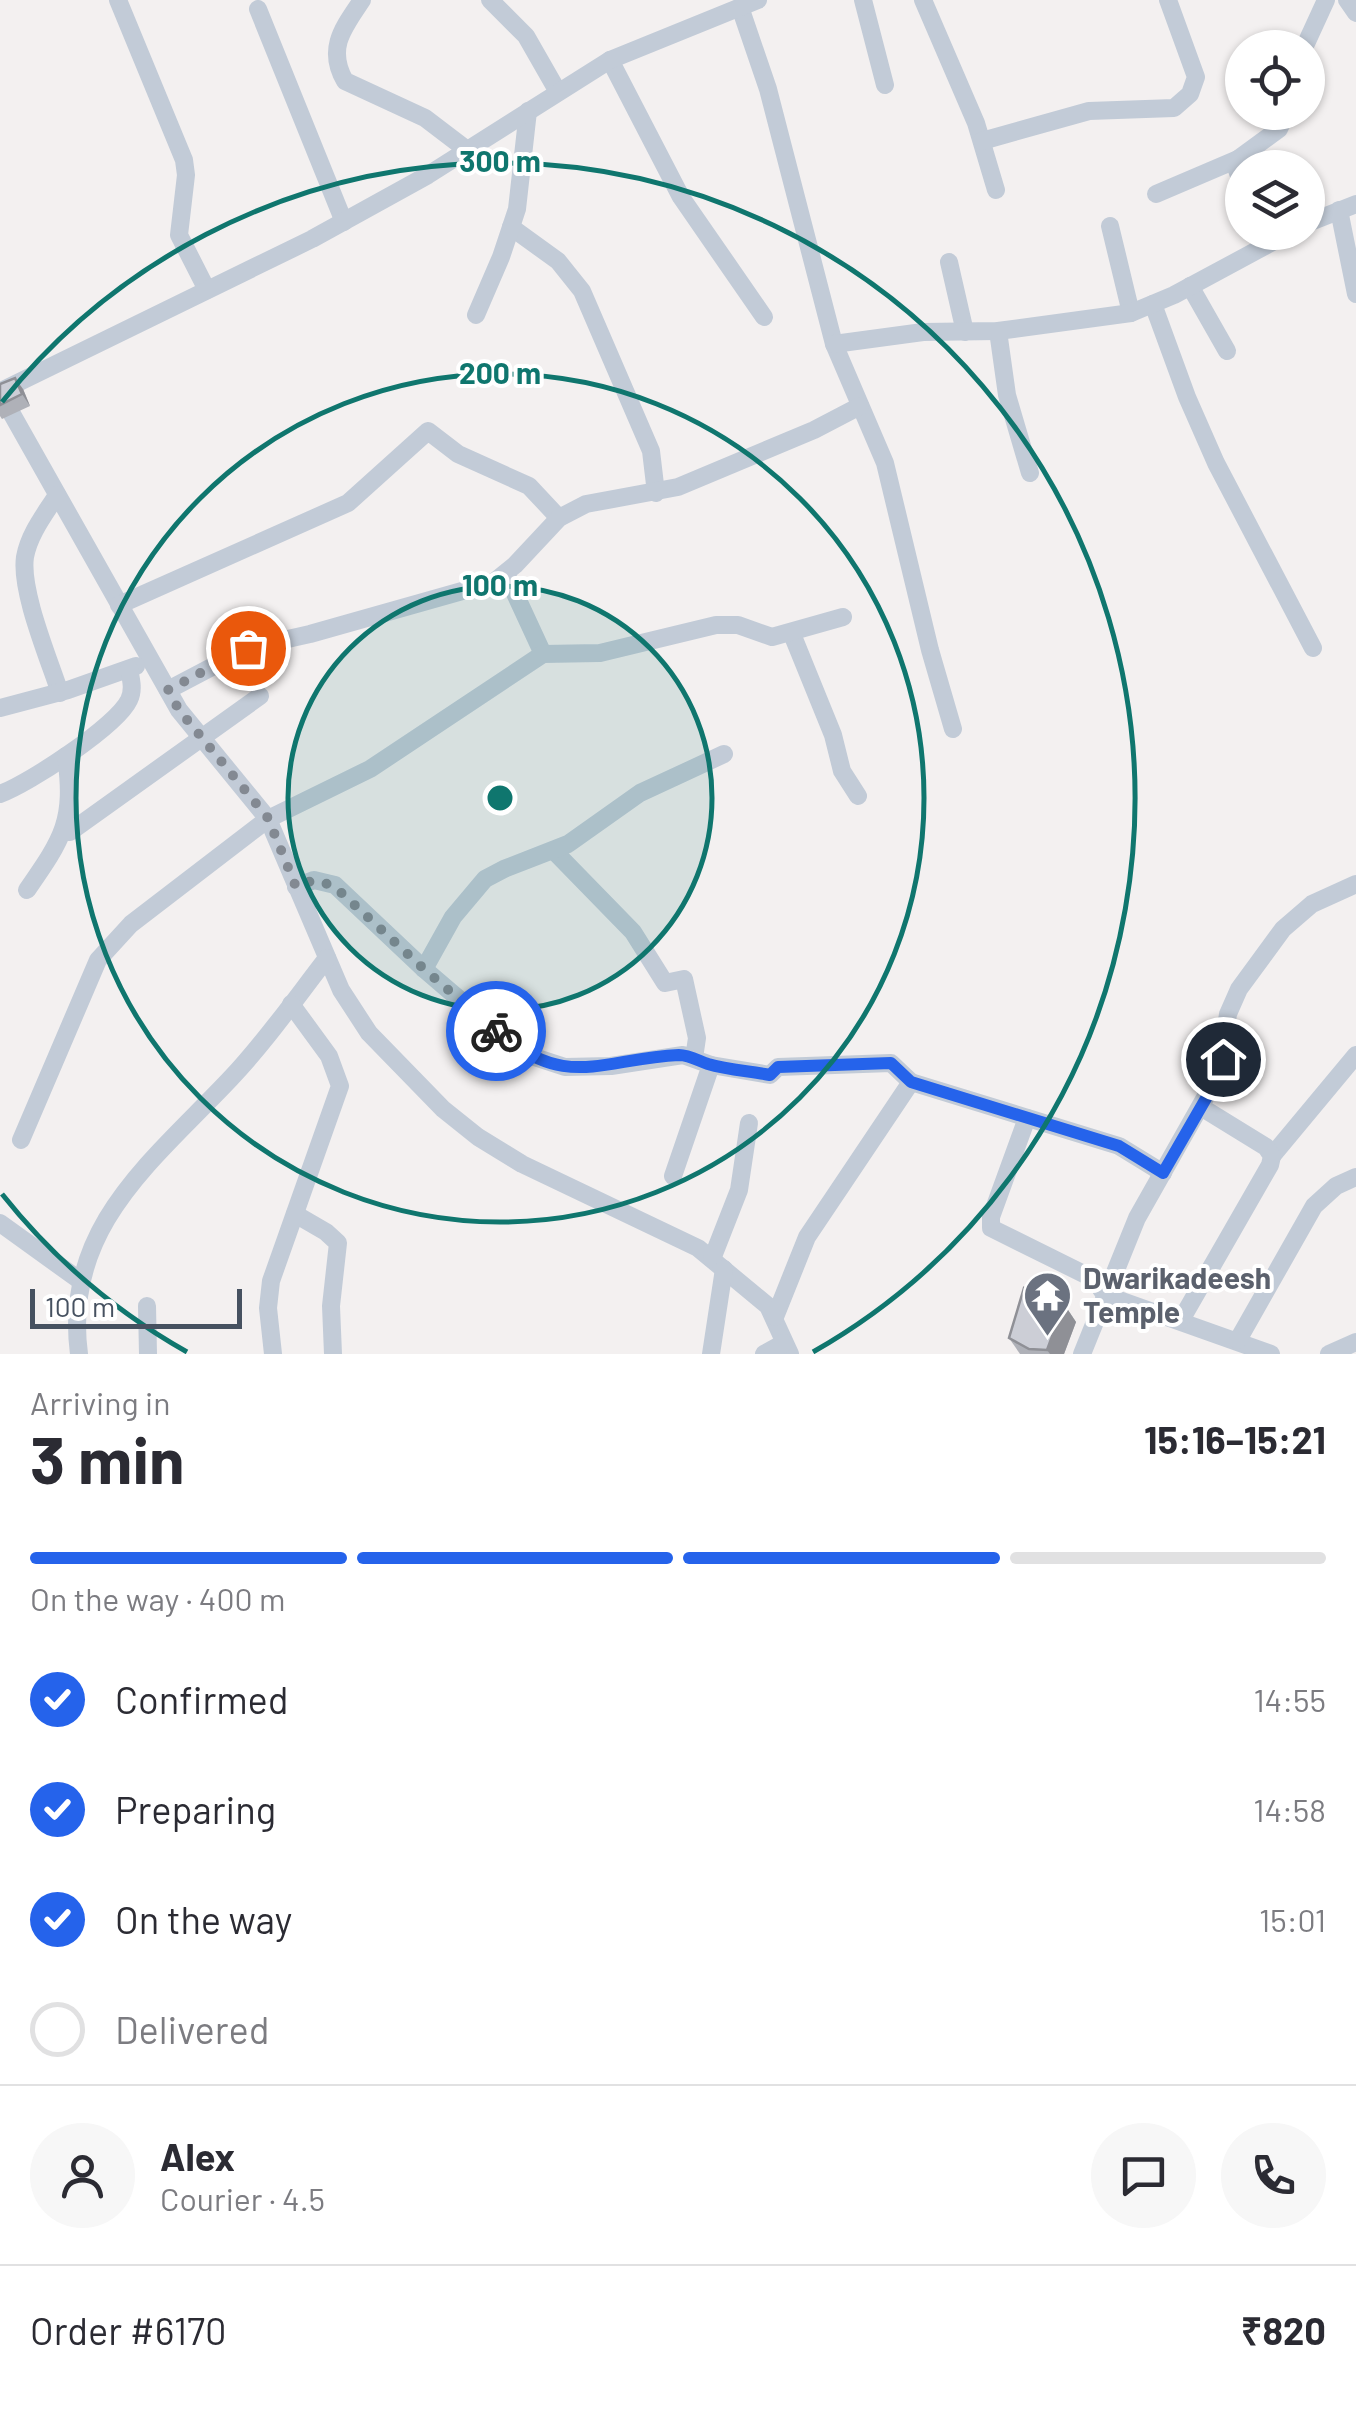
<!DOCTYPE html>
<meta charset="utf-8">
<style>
:root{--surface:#fff;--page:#f7f7f7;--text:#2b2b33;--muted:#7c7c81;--line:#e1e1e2;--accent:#2563eb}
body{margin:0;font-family:Barlow,sans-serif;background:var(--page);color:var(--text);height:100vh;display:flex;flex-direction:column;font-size:38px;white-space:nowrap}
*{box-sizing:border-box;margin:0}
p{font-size:32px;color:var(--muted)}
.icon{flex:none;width:55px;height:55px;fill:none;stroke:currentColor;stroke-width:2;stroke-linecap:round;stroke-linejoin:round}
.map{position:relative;height:1354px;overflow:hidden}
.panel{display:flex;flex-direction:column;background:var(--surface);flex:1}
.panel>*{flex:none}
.fabs{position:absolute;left:1225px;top:30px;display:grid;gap:20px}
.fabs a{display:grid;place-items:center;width:100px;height:100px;border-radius:50%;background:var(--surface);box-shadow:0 2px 8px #0004;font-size:50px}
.scale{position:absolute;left:30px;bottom:25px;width:212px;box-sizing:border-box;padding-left:10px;border:5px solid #465160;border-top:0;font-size:28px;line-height:35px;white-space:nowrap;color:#465160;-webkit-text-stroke:8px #fff;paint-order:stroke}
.pin{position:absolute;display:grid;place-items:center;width:85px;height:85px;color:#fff;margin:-42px;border:5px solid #fff;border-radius:50%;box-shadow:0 2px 10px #0007}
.courier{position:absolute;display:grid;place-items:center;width:100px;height:100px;margin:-50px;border:8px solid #2563eb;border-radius:50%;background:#fff;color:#222;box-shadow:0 2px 12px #0007}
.summary em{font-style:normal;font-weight:700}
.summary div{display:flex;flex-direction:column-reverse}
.summary{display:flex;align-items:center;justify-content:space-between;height:170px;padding:0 30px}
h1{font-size:65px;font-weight:700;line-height:75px}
.bar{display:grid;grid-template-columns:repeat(4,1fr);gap:15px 10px;align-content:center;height:120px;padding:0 30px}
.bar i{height:12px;border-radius:8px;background:var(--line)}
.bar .selected{background:var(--accent)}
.bar p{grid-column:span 4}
.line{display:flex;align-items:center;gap:25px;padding:0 30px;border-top:2px solid var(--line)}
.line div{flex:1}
.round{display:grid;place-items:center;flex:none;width:105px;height:105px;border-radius:52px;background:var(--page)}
ol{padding:0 30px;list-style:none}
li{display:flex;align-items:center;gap:30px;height:110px}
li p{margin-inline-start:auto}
li .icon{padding:10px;border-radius:50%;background:var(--accent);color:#fff;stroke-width:4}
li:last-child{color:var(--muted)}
li i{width:55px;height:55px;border:5px solid var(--line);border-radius:50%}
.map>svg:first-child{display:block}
</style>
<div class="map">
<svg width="1356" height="1354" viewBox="0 0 1356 1354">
<rect width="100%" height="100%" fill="#f3f0f0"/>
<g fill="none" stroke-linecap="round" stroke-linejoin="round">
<g stroke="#c2cbd7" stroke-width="18">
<path d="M118 0 184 160 186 175 179 235 207 290"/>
<path d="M362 0C344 27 326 48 345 81L425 118 467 150"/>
<path d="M490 0 526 36 558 92"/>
<path d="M863 0 885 85"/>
<path d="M923 0 976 123 996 190"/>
<path d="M1347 0 1356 13"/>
<path d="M740 7 768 89 834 344 885 463 930 650 953 729"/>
<path d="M258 9 344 222"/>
<path d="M1304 48 1326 0"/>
<path d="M610 60 681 197 764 317"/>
<path d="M982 141 1089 111 1174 108 1190 94 1196 77 1168 0"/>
<path d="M1242 185 1236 167 1238 159 1279 129 1287 112"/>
<path d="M1156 194 1238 159"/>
<path d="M1339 210 1356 294"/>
<path d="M1308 223 1356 204"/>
<path d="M1110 226 1131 313"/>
<path d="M511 227 558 261 582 291 651 451 656 493"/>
<path d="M949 262 965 332"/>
<path d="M1190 286 1227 351"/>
<path d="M1153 304 1187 397 1216 463 1313 648"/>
<path d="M476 315 501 257 517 209 528 111"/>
<path d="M998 331 1007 395 1030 473"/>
<path d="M834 344 923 332 998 331 1131 313 1174 295 1291 232"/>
<path d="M1 391 312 239 428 175 610 60 758 0"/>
<path d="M0 393 179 710 268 819 341 990 369 1033 443 1109 478 1137 522 1164 698 1248 768 1306 790 1354"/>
<path d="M57 495C45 514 29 534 25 557 20 591 49 659 60 693"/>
<path d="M506 574 543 654"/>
<path d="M119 605 348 503 428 431 458 454 529 486 559 518"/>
<path d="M792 634 833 735 842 771 858 796"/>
<path d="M168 690 248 648 310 634 494 582 515 565 559 518 586 504 678 487 814 430 860 406"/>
<path d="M0 708 68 690 136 666"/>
<path d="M0 794C28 784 117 726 129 700 134 690 131 679 129 669"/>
<path d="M70 832 260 696"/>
<path d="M554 851 633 932 665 983 684 979 697 1038 694 1058"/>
<path d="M296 887 314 880 335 885 424 969 522 1053 565 1067 611 1066 683 1055 711 1065 673 1176"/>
<path d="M27 890C63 838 75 821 66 756"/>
<path d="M424 969 453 917 485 879 504 869 568 844 640 793 724 754"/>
<path d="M711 1065 770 1075 778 1067 891 1063 911 1082 1119 1146 1163 1173"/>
<path d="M1027 1118 991 1217V1228L1094 1279 1105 1295 1271 1354"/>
<path d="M21 1140 98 960 131 924 268 819 370 769 543 654 600 653 716 625H738L772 637 843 617"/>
<path d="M1272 1156 1356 1055"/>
<path d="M295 1214 326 1232 338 1243 331 1306 333 1354"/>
<path d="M0 1223 82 1282"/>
<path d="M712 1259 739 1190 749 1123"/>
<path d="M147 1306 148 1354"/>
<path d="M775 1317 807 1237 911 1082"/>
<path d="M1181 1320 1270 1165 1272 1156 1266 1147 1201 1107"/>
<path d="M1238 1340 1314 1206 1336 1186 1356 1177"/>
<path d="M79 1354C62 1227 154 1160 231 1078 266 1041 296 998 327 958"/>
<path d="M273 1354 268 1308 271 1281 340 1086 329 1056 291 1004"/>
<path d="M711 1354 724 1269"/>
<path d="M764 1354 784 1343"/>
<path d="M1082 1354 1137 1218 1219 1073 1228 1014 1239 989 1283 929 1312 904 1356 884"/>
<path d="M1329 1354 1356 1342"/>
</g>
</g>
<g fill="#afb1b8">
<path d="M0 384 23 389 30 406 2 419 0 416Z"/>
<path d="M1064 1304 1076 1322 1064 1354H1020L1009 1338Z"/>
</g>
<g fill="#8f9096">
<path d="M15 378 23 389 30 406 22 394Z"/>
<path d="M1064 1304 1076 1322 1064 1354H1050L1047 1350Z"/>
</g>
<g fill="#ccced6" stroke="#8f9096" stroke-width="2.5">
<path d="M15 378 22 394 0 405V384Z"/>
<path d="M1024 1288 1064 1304 1047 1350 1029 1349 1009 1338Z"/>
</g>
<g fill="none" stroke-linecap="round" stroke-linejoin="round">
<path stroke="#838992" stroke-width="10" stroke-dasharray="0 18" d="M248 648 168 690 179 710 268 818 296 887 314 880 334 886 424 969 496 1031"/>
<path stroke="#2563eb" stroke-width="12" d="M496 1031C567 1091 600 1059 679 1055 689 1055 699 1061 708 1064 728 1070 750 1071 770 1075L778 1067 891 1063 911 1082 1119 1146 1163 1173 1212 1088 1223 1059"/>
</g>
<circle cx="500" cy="798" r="212" fill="#0f766e" fill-opacity=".12"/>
<g fill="none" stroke="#0f766e" stroke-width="5">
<circle cx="500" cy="798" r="212"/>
<circle cx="500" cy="798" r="424"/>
<path d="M187 1352A636 636 0 0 1 2 1194M2 402A636 636 0 1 1 813 1352"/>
</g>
<defs>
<symbol id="temple-pin" viewBox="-11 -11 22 30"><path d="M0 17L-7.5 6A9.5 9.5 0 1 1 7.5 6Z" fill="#6b7280" stroke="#fff"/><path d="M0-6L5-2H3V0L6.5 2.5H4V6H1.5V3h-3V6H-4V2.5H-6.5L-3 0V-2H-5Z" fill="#fff"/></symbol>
</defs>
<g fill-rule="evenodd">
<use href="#temple-pin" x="1020" y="1268" width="55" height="75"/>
</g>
<g text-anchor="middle" stroke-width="8" stroke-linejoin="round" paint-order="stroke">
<g font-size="30" font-weight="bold" fill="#5b616d" stroke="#fff" text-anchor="start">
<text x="1083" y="1289">Dwarikadeesh<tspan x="1083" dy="34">Temple</tspan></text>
</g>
</g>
<circle cx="500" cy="798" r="15" fill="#0f766e" stroke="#fff" stroke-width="5"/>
<g font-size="30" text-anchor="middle" font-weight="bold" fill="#0f766e" stroke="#fff" stroke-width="8" stroke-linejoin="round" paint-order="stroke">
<text x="500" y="172">300 m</text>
<text x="500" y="384">200 m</text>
<text x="500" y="596">100 m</text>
</g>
</svg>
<div class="fabs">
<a><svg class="icon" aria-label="locate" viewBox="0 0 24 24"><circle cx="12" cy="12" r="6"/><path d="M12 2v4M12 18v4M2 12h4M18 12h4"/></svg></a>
<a><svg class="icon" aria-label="layers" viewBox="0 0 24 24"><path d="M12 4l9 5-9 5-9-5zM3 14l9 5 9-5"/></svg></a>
</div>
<div class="scale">100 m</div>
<div class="pin" style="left:248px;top:648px;background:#ea580c"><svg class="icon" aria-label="bag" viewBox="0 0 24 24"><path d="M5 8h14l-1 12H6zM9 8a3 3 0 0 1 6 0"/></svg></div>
<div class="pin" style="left:1223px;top:1059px;background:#1f2937"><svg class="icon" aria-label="home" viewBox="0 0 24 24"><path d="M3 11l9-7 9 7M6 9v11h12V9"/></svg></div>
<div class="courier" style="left:496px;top:1031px"><svg class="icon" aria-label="bike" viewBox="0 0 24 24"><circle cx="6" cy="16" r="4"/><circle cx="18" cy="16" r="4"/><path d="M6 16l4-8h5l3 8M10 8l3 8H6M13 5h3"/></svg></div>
</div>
<section class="panel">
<div class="summary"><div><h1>3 min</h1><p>Arriving in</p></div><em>15:16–15:21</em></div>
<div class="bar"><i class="selected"></i><i class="selected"></i><i class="selected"></i><i></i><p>On the way · 400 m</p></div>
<ol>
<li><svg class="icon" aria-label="check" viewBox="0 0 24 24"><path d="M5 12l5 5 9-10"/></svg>Confirmed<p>14:55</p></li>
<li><svg class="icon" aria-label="check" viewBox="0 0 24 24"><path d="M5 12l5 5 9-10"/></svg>Preparing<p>14:58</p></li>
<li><svg class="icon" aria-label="check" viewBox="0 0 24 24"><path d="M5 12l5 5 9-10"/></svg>On the way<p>15:01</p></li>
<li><i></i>Delivered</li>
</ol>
<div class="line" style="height:180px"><a class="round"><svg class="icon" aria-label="person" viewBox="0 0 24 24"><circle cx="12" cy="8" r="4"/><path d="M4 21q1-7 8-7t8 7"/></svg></a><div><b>Alex</b><p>Courier · 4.5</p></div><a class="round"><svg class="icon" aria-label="chat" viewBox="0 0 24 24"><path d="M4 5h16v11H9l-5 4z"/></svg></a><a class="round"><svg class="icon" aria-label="phone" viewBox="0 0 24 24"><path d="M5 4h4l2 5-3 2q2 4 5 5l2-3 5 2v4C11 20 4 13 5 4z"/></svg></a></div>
<div class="line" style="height:130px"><div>Order #6170</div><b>₹820</b></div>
</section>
